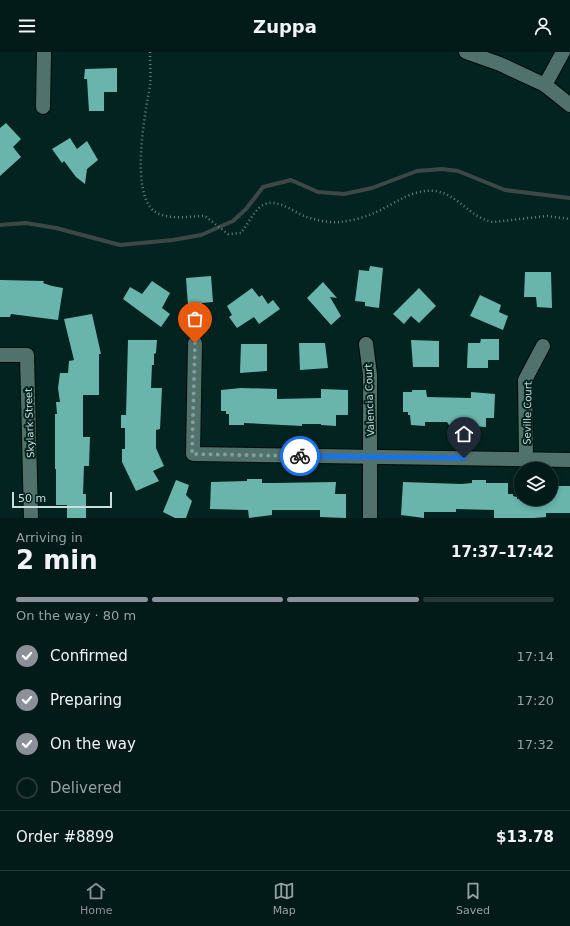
<!DOCTYPE html>
<meta charset="utf-8">
<style>
:root{--surface:#021a18;--page:#102725;--text:#f1f3f6;--muted:#96a1a2;--line:#233837;--accent:#8c9099}
body{margin:0;font-family:"DejaVu Sans",sans-serif;background:var(--page);color:var(--text);height:100vh;display:flex;flex-direction:column;font-size:15px;white-space:nowrap}
*{box-sizing:border-box;margin:0}
p{font-size:13px;color:var(--muted)}
.icon{flex:none;width:22px;height:22px;fill:none;stroke:currentColor;stroke-width:2;stroke-linecap:round;stroke-linejoin:round}
.map{position:relative;height:466px;overflow:hidden}
.sheet{display:flex;flex-direction:column;background:var(--surface);flex:1}
.sheet>*{flex:none}
.buttons{position:absolute;left:514px;top:410px;display:grid;gap:8px}
.buttons a{display:grid;place-items:center;width:44px;height:44px;border-radius:50%;background:var(--surface);box-shadow:0 2px 6px #0003,0 0 0 1px var(--line);font-size:20px}
.scale{position:absolute;left:12px;bottom:10px;width:100px;box-sizing:border-box;padding-left:4px;border:2px solid #cbddda;border-top:0;font-size:11px;line-height:14px;white-space:nowrap;color:#cbddda;-webkit-text-stroke:3px #032320;paint-order:stroke}
.pin{position:absolute;display:grid;place-items:center;width:34px;height:34px;color:#fff;margin:-41px -17px;border-radius:50% 50% 50% 0;rotate:-45deg;box-shadow:0 0 4px #0007}
.pin .icon{rotate:45deg}
.courier{position:absolute;display:grid;place-items:center;width:40px;height:40px;margin:-20px;border:3px solid #1a73e8;border-radius:50%;background:#fff;color:#222;box-shadow:0 1px 5px #0007}
.overview em{font-style:normal;font-weight:800}
.overview div{display:flex;flex-direction:column-reverse}
.overview{display:flex;align-items:center;justify-content:space-between;height:68px;padding:0 16px}
h1{font-size:26px;font-weight:800;line-height:30px}
.bar{display:grid;grid-template-columns:repeat(4,1fr);gap:6px 4px;align-content:center;height:48px;padding:0 16px}
.bar i{height:5px;border-radius:3px;background:var(--line)}
.bar .selected{background:var(--accent)}
.bar p{grid-column:span 4}
.line{display:flex;align-items:center;gap:10px;padding:0 16px;border-top:1px solid var(--line)}
.line div{flex:1}
ol{padding:0 16px;list-style:none}
li{display:flex;align-items:center;gap:12px;height:44px}
li p{margin-inline-start:auto}
li .icon{padding:4px;border-radius:50%;background:var(--accent);color:#fff;stroke-width:4}
li:last-child{color:var(--muted)}
li i{width:22px;height:22px;border:2px solid var(--line);border-radius:50%}
header{display:flex;justify-content:space-between;align-items:center;height:52px;padding:0 16px;background:var(--surface);font-size:18px;font-weight:800}
.menu{display:flex;justify-content:space-around;align-items:center;height:56px;border-top:1px solid var(--line);background:var(--surface);font-size:11px;color:var(--muted)}
.menu a{display:grid;justify-items:center;gap:2px}
.menu .selected{color:var(--accent)}
.map>svg:first-child{display:block}
</style>
<header><svg class="icon" aria-label="menu" viewBox="0 0 24 24"><path d="M4 6h16M4 12h16M4 18h16"/></svg>Zuppa<svg class="icon" aria-label="person" viewBox="0 0 24 24"><circle cx="12" cy="8" r="4"/><path d="M4 21q1-7 8-7t8 7"/></svg></header>
<div class="map">
<svg width="570" height="466" viewBox="0 0 570 466">
<rect width="100%" height="100%" fill="#032320"/>
<g fill="none" stroke-linecap="round" stroke-linejoin="round">
<path stroke="#3d4846" stroke-width="4" d="M0 173 26 171 56 176 120 193 173 188 201 183 233 169 246 157 263 135 291 128 318 140 344 142 372 136 417 119 442 117 458 119 505 138 570 146"/>
</g>
<g fill="#69b5ac">
<path d="M117 16V40H104V59H89L87 27H84L85 17Z"/>
<path d="M6 71 21 87 13 95 21 105 0 124V76Z"/>
<path d="M70 86 77 97 87 89 98 108 87 117 85 132 76 125 64 109 62 111 52 97Z"/>
<path d="M370 214 383 216 379 256 365 254V250L355 249 359 218 369 219Z"/>
<path d="M525 220H551L552 256 537 255 536 245H524Z"/>
<path d="M211 224 213 250 202 251V253H188L186 226Z"/>
<path d="M0 228 44 229 43 231 52 234 63 236 58 268 11 262 10 265H0Z"/>
<path d="M152 229 170 241 162 256 170 262 161 275 123 247 130 235 142 242Z"/>
<path d="M323 230 337 246 330 245 341 264 331 273 307 246Z"/>
<path d="M252 236 259 245 262 243 268 252 273 248 280 257 259 272 254 265 237 276 229 265 232 263 227 254Z"/>
<path d="M419 236 436 254 419 271 411 264 404 272 393 262Z"/>
<path d="M480 243 501 253 499 260 508 264 503 278 470 264Z"/>
<path d="M92 262 101 302H99V343H83V385H90L89 414H84L83 442H86V466H67V453H56V417H55V362H57L56 350H60L58 336 60 321H68L69 309 74 308 64 267Z"/>
<path d="M481 287H499V308H488V316H467L468 291H480Z"/>
<path d="M128 288H157L156 301 154 302V313H152L151 336H162L160 377 156 378V396L164 414 153 419 159 429 136 439 122 410V397H125V376H121V363H126Z"/>
<path d="M411 288 439 289V315H413Z"/>
<path d="M299 291H325L328 316 300 318Z"/>
<path d="M241 292H267V319L240 321Z"/>
<path d="M241 336 277 337V347L321 346V337L348 338V363H336V374L321 373V372H302V374L244 371V373H229V362H226V359H221V338Z"/>
<path d="M412 338H426L427 345 471 346V340L495 342 494 366H486V375L449 373 447 370H425V374L411 373 410 363H408V360H403V340H412Z"/>
<path d="M247 427H262V431H273L336 430 335 442H346V466L320 465V458H272V463L249 466 248 458 210 457 211 430 247 429Z"/>
<path d="M176 428 189 433 186 443 192 449 186 466H175L163 460Z"/>
<path d="M472 428H486V431H508V442H513V444L517 445V447H553V434H570V461H546V465L534 466H494V458L456 457V460H424V466L401 463 403 430 461 432 472 431Z"/>
</g>
<g fill="none" stroke-linecap="round" stroke-linejoin="round">
<defs>
<g id="minor">
<path d="M466 0 500 12 545 33 570 53"/>
<path d="M545 33 563 0"/>
<path d="M43 55 44 0"/>
<path d="M195 291 193 402 570 408"/>
<path d="M366 292 370 323V466"/>
<path d="M0 303H27L31 466"/>
<path d="M526 407 525 328 543 294"/>
</g>
</defs>
<use href="#minor" stroke="#000b09" stroke-width="16"/>
<path stroke="#68817e" stroke-width="2.5" stroke-dasharray="1 3" stroke-linecap="butt" d="M150 0C150 11 151 23 150 34 145 61 130 140 154 159 168 169 189 164 205 164L228 182 241 181C247 173 252 163 259 156 273 143 290 158 304 164 314 168 328 171 340 170 350 169 362 166 372 162 392 154 412 136 435 139 458 142 470 166 493 170L547 164 570 167"/>
<use href="#minor" stroke="#51716d" stroke-width="14"/>
</g>
<g fill="none" stroke-linecap="round" stroke-linejoin="round">
<path stroke="#859c99" stroke-width="4" stroke-dasharray="0 7.2" d="M195 291 192 402 300 404"/>
<path stroke="#1a73e8" stroke-width="5" d="M300 404 464 406"/>
</g>
<g text-anchor="middle" stroke-width="4" stroke-linejoin="round" paint-order="stroke">
<g font-size="10" fill="#cbddda" stroke="#032320">
<text transform="translate(369 348) rotate(-92)" y="4">Valencia Court</text>
<text transform="translate(527 361) rotate(-89)" y="4">Seville Court</text>
<text transform="translate(29 371) rotate(-92)" y="4">Skylark Street</text>
</g>
</g>
</svg>
<div class="buttons">
<a><svg class="icon" aria-label="layers" viewBox="0 0 24 24"><path d="M12 4l9 5-9 5-9-5zM3 14l9 5 9-5"/></svg></a>
</div>
<div class="scale">50 m</div>
<div class="pin" style="left:195px;top:291px;background:#ea580c"><svg class="icon" aria-label="bag" viewBox="0 0 24 24"><path d="M5 8h14l-1 12H6zM9 8a3 3 0 0 1 6 0"/></svg></div>
<div class="pin" style="left:464px;top:406px;background:#1f2937"><svg class="icon" aria-label="home" viewBox="0 0 24 24"><path d="M3 11l9-7 9 7M6 9v11h12V9"/></svg></div>
<div class="courier" style="left:300px;top:404px"><svg class="icon" aria-label="bike" viewBox="0 0 24 24"><circle cx="6" cy="16" r="4"/><circle cx="18" cy="16" r="4"/><path d="M6 16l4-8h5l3 8M10 8l3 8H6M13 5h3"/></svg></div>
</div>
<section class="sheet">
<div class="overview"><div><h1>2 min</h1><p>Arriving in</p></div><em>17:37–17:42</em></div>
<div class="bar"><i class="selected"></i><i class="selected"></i><i class="selected"></i><i></i><p>On the way · 80 m</p></div>
<ol>
<li><svg class="icon" aria-label="check" viewBox="0 0 24 24"><path d="M5 12l5 5 9-10"/></svg>Confirmed<p>17:14</p></li>
<li><svg class="icon" aria-label="check" viewBox="0 0 24 24"><path d="M5 12l5 5 9-10"/></svg>Preparing<p>17:20</p></li>
<li><svg class="icon" aria-label="check" viewBox="0 0 24 24"><path d="M5 12l5 5 9-10"/></svg>On the way<p>17:32</p></li>
<li><i></i>Delivered</li>
</ol>
<div class="line" style="height:52px"><div>Order #8899</div><b>$13.78</b></div>
</section>
<nav class="menu">
<a class="selected"><svg class="icon" aria-label="home" viewBox="0 0 24 24"><path d="M3 11l9-7 9 7M6 9v11h12V9"/></svg>Home</a>
<a><svg class="icon" aria-label="map" viewBox="0 0 24 24"><path d="M3 6l6-2 6 2 6-2v14l-6 2-6-2-6 2zM9 4v14M15 6v14"/></svg>Map</a>
<a><svg class="icon" aria-label="saved" viewBox="0 0 24 24"><path d="M7 4h10v16l-5-4-5 4z"/></svg>Saved</a>
</nav>
